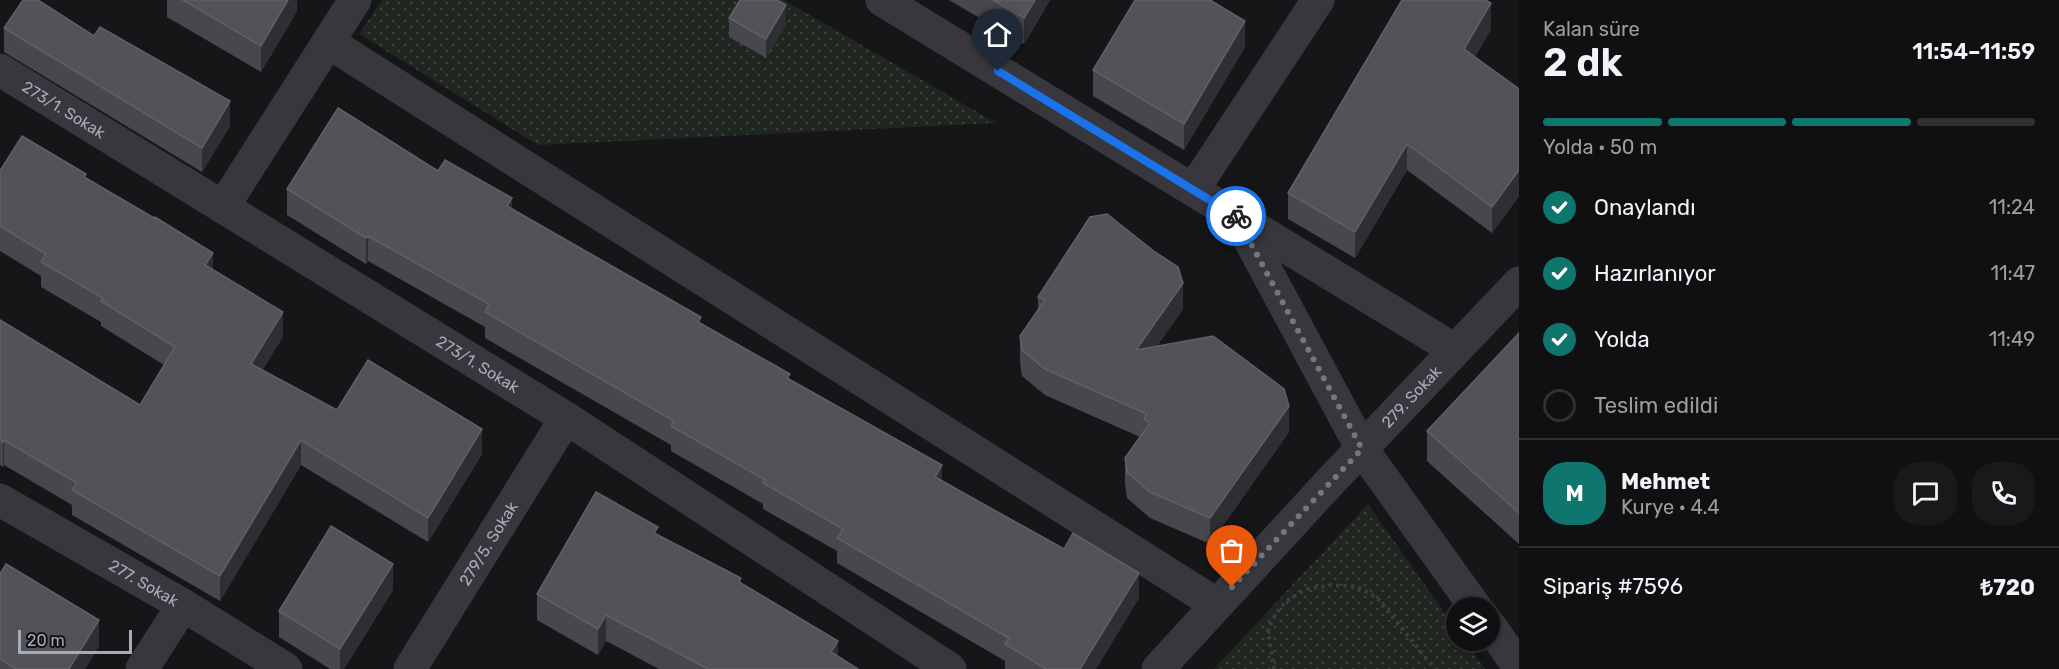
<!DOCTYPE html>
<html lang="tr">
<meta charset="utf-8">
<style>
:root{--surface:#101012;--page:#19191b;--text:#f1f3f6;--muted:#9c9d9f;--line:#303032;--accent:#0f766e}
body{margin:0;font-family:Rubik,sans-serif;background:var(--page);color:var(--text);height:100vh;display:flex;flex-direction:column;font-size:22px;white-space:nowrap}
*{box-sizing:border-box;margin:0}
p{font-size:20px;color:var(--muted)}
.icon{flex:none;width:33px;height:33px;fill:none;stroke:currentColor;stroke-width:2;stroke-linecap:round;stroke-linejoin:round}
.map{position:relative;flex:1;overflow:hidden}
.details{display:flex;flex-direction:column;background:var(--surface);width:540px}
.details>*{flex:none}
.controls{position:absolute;left:1446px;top:597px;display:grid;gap:12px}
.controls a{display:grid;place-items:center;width:54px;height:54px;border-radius:50%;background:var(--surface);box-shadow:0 3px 9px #0003,0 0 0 2px var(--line);font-size:30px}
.scale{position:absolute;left:18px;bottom:15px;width:114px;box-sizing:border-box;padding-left:6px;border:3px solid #a7abb9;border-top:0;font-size:16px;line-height:21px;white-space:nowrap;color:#a7abb9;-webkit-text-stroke:4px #111113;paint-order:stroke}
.pin{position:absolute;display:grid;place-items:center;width:51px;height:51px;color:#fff;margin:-62px -26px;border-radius:50% 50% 50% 0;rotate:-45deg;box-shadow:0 0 6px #0007}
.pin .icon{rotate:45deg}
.courier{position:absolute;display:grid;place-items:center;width:60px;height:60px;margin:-30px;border:4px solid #1a73e8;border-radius:50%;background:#fff;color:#222;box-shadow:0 2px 8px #0007}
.head em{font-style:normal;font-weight:600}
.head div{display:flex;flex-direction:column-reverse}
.head{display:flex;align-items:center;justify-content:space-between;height:102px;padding:0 24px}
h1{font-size:39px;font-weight:600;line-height:45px}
.bar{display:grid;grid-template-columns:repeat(4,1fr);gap:9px 6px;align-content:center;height:72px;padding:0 24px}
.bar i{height:8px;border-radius:4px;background:var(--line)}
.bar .on{background:var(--accent)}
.bar p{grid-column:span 4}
.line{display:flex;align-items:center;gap:15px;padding:0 24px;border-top:2px solid var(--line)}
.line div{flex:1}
.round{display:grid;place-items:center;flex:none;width:63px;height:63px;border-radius:24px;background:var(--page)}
ol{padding:0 24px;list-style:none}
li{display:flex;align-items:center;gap:18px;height:66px}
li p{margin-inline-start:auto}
li .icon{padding:6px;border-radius:50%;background:var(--accent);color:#fff;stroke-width:4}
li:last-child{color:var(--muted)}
li i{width:33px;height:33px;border:3px solid var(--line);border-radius:50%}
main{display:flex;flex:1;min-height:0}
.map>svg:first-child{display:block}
</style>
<main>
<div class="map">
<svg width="1519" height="669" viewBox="0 0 1519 669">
<defs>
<pattern id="green-dots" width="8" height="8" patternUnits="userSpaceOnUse" patternTransform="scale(1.5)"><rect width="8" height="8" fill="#1e261f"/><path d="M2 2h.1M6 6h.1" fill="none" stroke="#3c433d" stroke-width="1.8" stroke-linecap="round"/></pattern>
</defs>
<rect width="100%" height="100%" fill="#161618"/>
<g fill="url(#green-dots)">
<path d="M382 0H784L996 123 538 145 359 34Z"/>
<path d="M1368 504 1456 629V640L1465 641 1485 669H1214Z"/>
</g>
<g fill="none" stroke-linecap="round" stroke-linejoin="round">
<path stroke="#3d3e44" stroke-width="4" stroke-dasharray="3 4.5" stroke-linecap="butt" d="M1274 669 1268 629 1275 615 1286 601 1307 589 1331 585 1358 587 1377 598 1435 669"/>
<g stroke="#37373d" stroke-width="33">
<path d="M882 0 1455 350"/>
<path d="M328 42 1216 604"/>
<path id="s1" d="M0 70 566 418 950 669"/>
<path d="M1193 190 1318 0"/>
<path d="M223 207 355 0"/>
<path d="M1238 218 1362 449 1476 608"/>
<path id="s2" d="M0 500 183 605 286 669"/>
<path d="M1490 626 1519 667"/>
<path d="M142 669 183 605"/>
<path id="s3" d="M410 669 566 418"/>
<path id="s4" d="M1158 669 1329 483 1519 283"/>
</g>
</g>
<g fill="#47474d">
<path d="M167 0H297V11L261 72 167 17Z"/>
<path d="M949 0H1050L1024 44Z"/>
<path d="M729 18 786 24 766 58 729 37Z"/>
<path d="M4 28 94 36 230 126 202 172 4 52Z"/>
<path d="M1491 29 1475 57 1519 89V196L1492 233 1407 170 1355 258 1288 219V193Z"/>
<path d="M1245 47 1184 150 1093 96V70Z"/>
<path d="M0 171 86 178 213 270 283 337 262 370 337 410 482 454 428 542 301 465 220 601 72 515V505L4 465 3 467 0 465V320L140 405 164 365 101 326V322L41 287V276L0 251Z"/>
<path d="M438 171 512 209 701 324 790 380 942 480 1139 598 1096 669H1005V661L837 563V551L763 509V504L671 451V445L485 338V327L368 261 366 264 287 215V189Z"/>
<path d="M1038 297 1183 309 1157 346 1289 432 1210 544 1150 518 1127 498 1125 484V458L1140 437 1045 395 1022 376 1020 362V336L1038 310Z"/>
<path d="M1519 333V544L1427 461V431Z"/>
<path d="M658 535 741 584 838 657 858 669H659L606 641 598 655 537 620V594Z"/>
<path d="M0 574 99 646 85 669H0Z"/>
<path d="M393 590 344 669H330L279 637V611Z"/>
</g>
<g fill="#2f2f33">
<path d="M288 0H297V11L261 72V46Z"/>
<path d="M1035 0H1050L1024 44V18Z"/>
<path d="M1491 3V29L1464 75V49Z"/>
<path d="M786 5V24L766 58V39Z"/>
<path d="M1245 21V47L1184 150V124Z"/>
<path d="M230 101V126L202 172V148Z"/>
<path d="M1407 144V170L1355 258V232Z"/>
<path d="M1519 170V196L1492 233V207Z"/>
<path d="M512 198V223L507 206Z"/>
<path d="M368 236V261L366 264V238Z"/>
<path d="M213 253V278L205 265Z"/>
<path d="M1183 283V309L1136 376V350Z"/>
<path d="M283 312V337L251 389V364Z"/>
<path d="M1289 406V432L1210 544V518Z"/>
<path d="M482 429V454L428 542V518Z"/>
<path d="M4 440V465L3 467V442Z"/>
<path d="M301 440V465L220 601V576Z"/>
<path d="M942 465V490L935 477Z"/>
<path d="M393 564V590L344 669H340V649Z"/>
<path d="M1139 573V598L1096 669H1080Z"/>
<path d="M606 615V641L598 655V629Z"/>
<path d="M99 620V646L85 669H69Z"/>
<path d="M838 641V667L831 652Z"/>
</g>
<g fill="#525259" stroke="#5f6068" stroke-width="1.5">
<path d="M23 0H38L94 36 100 27 230 101 202 148 4 28Z"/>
<path d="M183 0H288L261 46Z"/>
<path d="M740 0H777L786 5 766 39 729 18Z"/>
<path d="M993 0H1035L1024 18Z"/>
<path d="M1135 0H1210L1245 21 1184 124 1093 70Z"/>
<path d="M1402 0H1485L1491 3 1464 49 1519 89V170L1492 207 1407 144 1355 232 1288 193Z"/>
<path d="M338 108 438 171 445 160 512 198 507 206 701 317 698 322 790 374 787 378 942 465 935 477 1064 549 1073 533 1139 573 1080 669H1046L1005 644 1009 638 837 538 843 529 763 483 765 480 671 426 674 421 485 312 489 304 368 236 366 238 287 189Z"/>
<path d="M22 136 86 174 84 177 154 218 155 217 213 253 205 265 283 312 251 364 337 410 368 360 482 429 428 518 301 440 220 576 72 490 77 483 4 440 3 442 0 440V320L140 405 175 347 101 301 103 298 41 262 46 254 0 226V171Z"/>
<path d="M1107 214 1155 252 1178 267 1183 283 1136 350 1213 336 1284 389 1289 406 1210 518 1150 492 1127 472 1125 458 1150 423 1144 419 1147 414 1045 369 1022 350 1020 336 1045 300 1038 297 1090 217Z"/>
<path d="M1519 333V513L1427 431Z"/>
<path d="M596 492 658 527 654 533 741 578 739 582 838 641 831 652 858 669H708L606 615 598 629 537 594Z"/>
<path d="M331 526 393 564 340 649 279 611Z"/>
<path d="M6 564 99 620 69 669H16L0 659V574Z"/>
</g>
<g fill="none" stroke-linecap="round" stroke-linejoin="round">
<path stroke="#747781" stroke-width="6" stroke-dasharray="0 10.8" d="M1232 587 1362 449 1236 216"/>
<path stroke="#1a73e8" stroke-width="8" d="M998 71 1236 216"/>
</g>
<g text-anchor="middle" stroke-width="5" stroke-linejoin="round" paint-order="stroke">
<g font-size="16" fill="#a7abb9" stroke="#111113">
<text dy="6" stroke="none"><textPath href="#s1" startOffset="75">273/1. Sokak</textPath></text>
<text dy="6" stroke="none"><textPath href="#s1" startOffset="561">273/1. Sokak</textPath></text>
<text dy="6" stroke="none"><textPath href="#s4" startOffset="372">279. Sokak</textPath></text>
<text dy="6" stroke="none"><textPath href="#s3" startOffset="148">279/5. Sokak</textPath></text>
<text dy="6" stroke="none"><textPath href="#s2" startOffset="166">277. Sokak</textPath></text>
</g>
</g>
</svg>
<div class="controls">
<a><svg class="icon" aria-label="layers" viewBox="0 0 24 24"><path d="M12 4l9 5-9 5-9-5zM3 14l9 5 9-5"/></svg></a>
</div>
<div class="scale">20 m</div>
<div class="pin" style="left:1232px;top:587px;background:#ea580c"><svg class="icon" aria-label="bag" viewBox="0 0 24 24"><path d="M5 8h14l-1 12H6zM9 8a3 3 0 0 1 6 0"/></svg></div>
<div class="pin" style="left:998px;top:71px;background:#1f2937"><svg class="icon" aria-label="home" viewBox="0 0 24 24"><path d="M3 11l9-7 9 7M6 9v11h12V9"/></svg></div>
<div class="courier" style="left:1236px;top:216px"><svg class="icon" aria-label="bike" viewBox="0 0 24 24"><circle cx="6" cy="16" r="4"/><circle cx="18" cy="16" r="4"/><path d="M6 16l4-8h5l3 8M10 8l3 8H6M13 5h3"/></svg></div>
</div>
<section class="details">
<div class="head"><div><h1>2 dk</h1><p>Kalan süre</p></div><em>11:54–11:59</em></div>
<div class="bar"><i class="on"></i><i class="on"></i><i class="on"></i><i></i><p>Yolda · 50 m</p></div>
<ol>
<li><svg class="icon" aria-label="check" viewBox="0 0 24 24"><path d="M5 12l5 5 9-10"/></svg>Onaylandı<p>11:24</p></li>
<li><svg class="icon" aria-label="check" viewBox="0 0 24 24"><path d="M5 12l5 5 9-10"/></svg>Hazırlanıyor<p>11:47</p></li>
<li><svg class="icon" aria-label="check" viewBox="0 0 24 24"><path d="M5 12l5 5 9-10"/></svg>Yolda<p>11:49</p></li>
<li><i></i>Teslim edildi</li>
</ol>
<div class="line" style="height:108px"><b class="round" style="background:var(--accent);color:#fff">M</b><div><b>Mehmet</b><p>Kurye · 4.4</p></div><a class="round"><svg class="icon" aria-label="chat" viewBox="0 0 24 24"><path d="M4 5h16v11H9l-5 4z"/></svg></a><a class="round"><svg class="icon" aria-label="phone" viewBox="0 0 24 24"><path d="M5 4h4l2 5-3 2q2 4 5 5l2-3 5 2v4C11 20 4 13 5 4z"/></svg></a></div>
<div class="line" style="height:78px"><div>Sipariş #7596</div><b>₺720</b></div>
</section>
</main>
